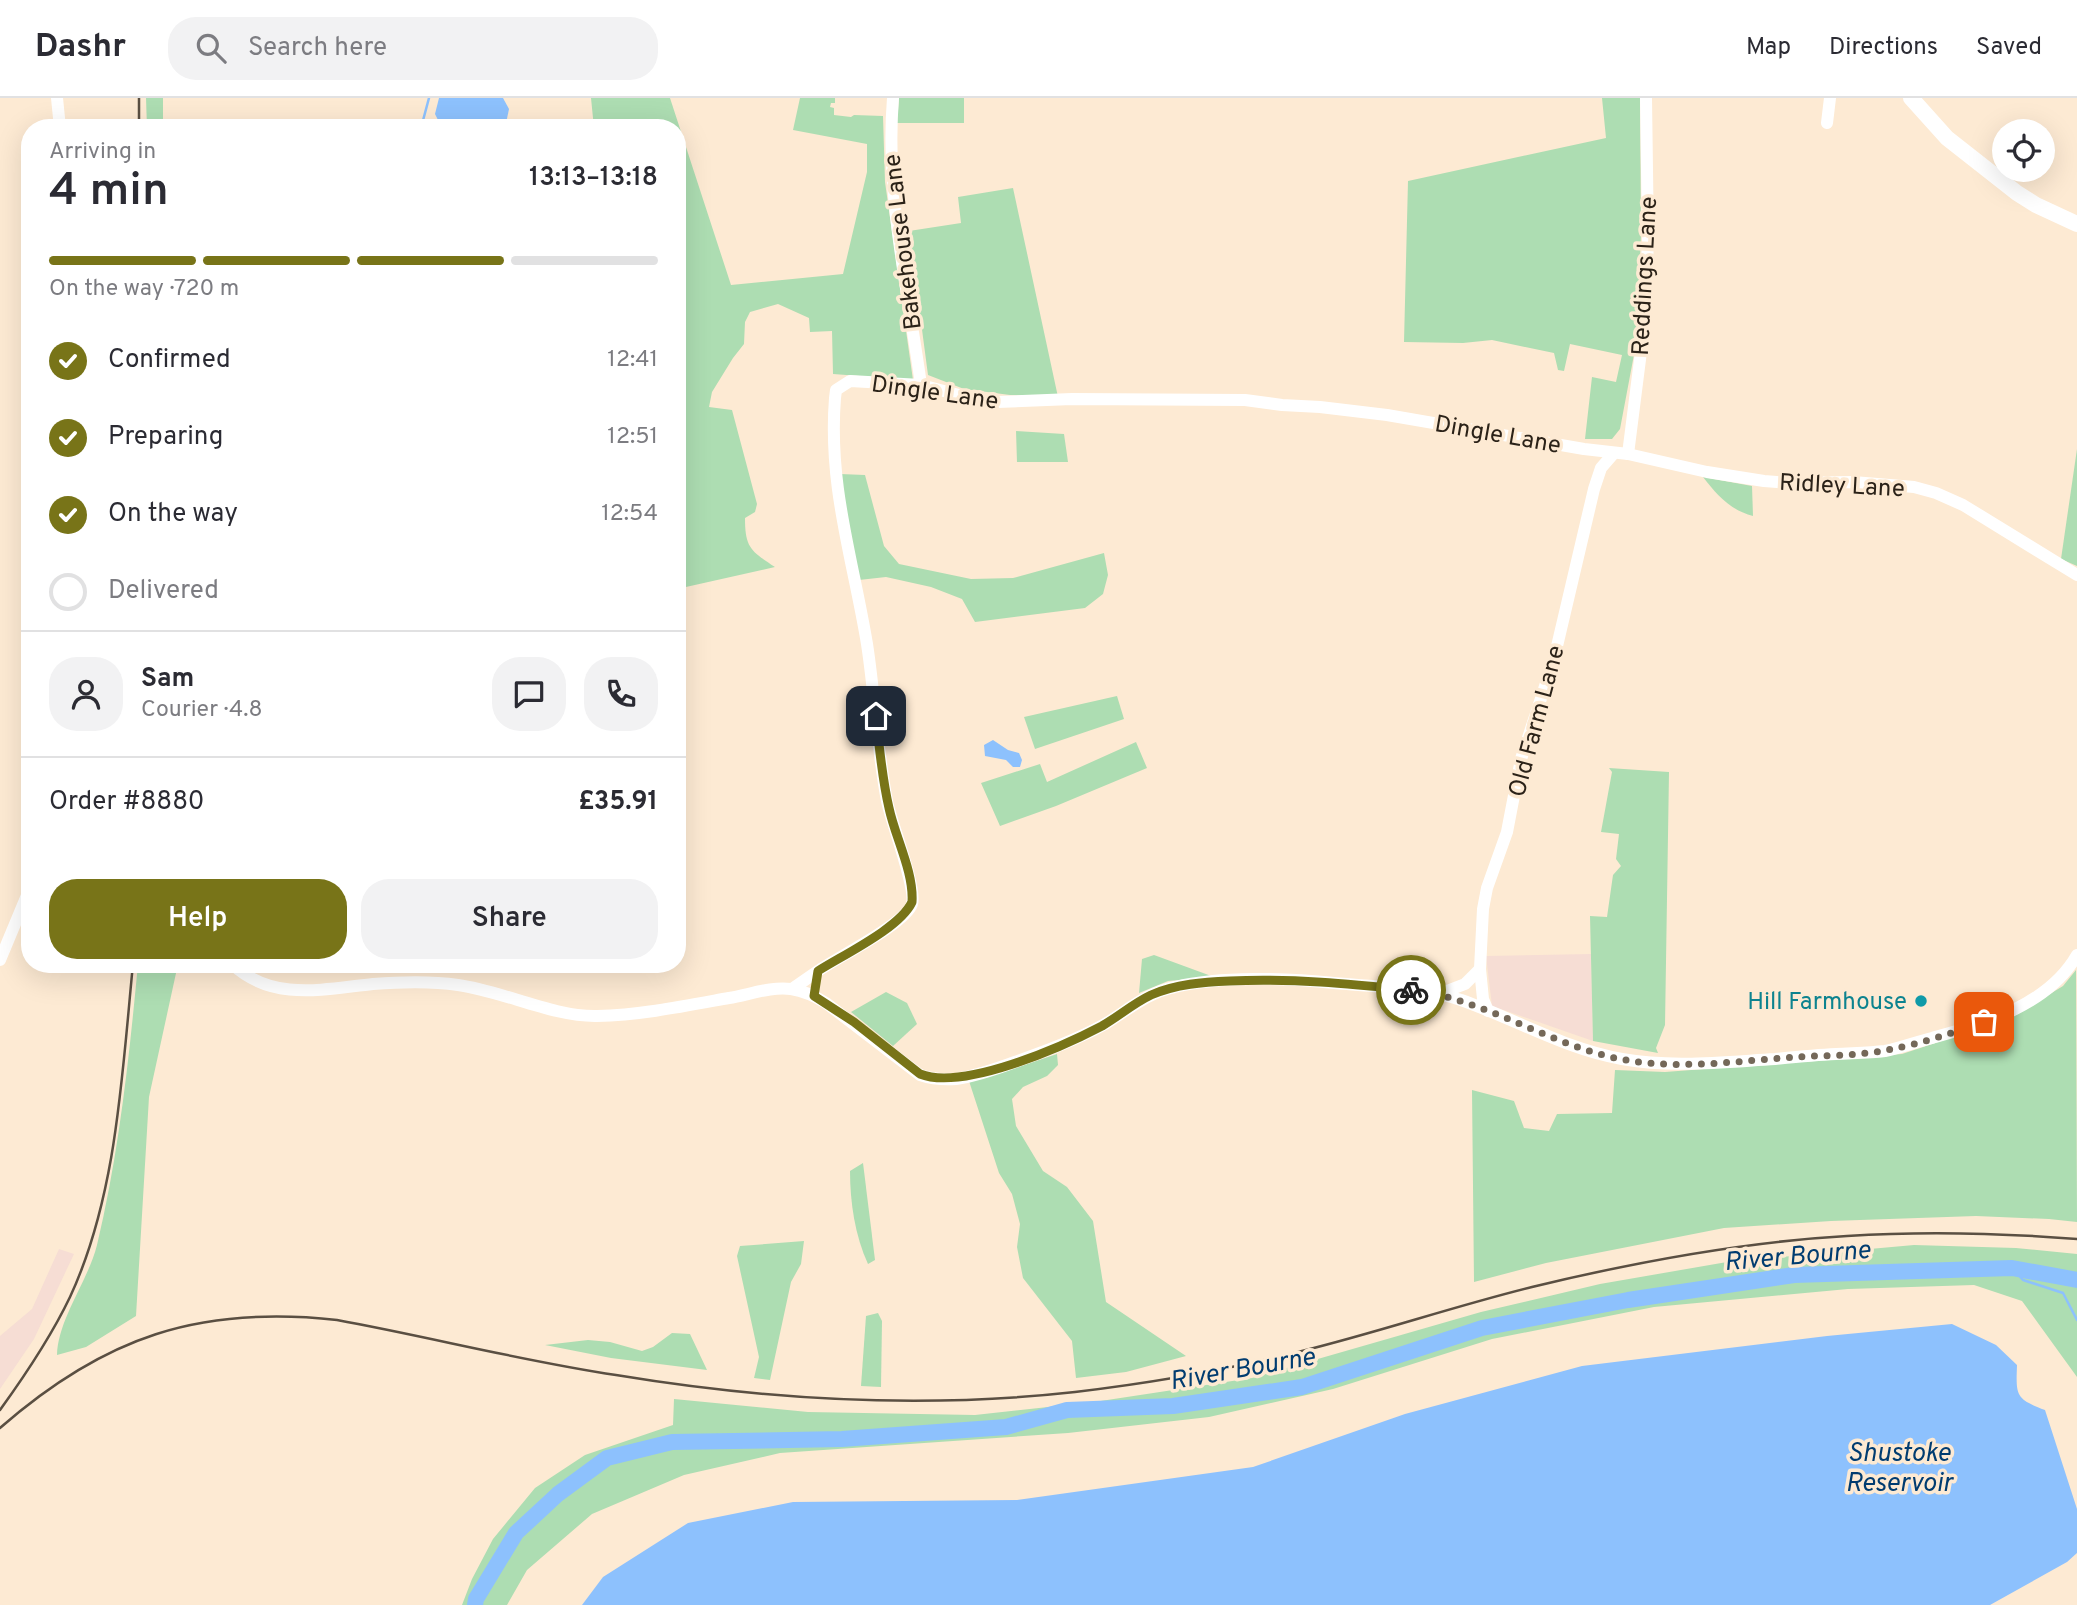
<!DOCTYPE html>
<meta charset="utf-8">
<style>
:root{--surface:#fff;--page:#f2f2f3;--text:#2b2b33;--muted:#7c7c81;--line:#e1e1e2;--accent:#787418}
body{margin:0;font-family:Overpass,sans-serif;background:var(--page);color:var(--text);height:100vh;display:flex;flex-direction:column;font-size:26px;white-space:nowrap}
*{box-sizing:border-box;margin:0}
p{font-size:23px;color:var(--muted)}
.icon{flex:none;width:38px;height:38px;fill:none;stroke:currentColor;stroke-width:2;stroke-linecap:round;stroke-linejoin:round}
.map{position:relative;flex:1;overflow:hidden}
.sheet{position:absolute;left:21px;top:21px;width:665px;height:854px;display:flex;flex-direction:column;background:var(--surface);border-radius:28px;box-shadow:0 7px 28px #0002}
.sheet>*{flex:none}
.fabs{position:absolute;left:1992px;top:21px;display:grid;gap:14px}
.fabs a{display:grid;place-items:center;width:63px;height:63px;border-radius:50%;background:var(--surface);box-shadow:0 7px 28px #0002;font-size:35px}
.pin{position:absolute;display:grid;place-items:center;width:60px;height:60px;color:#fff;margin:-30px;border-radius:14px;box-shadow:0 4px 10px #0006}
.courier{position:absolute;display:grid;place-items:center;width:70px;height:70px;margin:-35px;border:5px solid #787418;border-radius:50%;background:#fff;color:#222;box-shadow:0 2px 9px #0007}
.overview em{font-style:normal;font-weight:600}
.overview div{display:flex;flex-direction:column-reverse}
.overview{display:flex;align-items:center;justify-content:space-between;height:119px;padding:0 28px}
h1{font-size:46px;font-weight:600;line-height:52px}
.bar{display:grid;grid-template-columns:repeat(4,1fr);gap:10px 7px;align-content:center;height:84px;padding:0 28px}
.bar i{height:9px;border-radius:5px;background:var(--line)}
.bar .current{background:var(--accent)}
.bar p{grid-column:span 4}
.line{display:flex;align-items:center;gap:18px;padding:0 28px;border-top:2px solid var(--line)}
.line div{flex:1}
.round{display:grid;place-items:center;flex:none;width:74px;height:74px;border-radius:28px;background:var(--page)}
ol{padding:0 28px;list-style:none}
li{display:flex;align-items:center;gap:21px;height:77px}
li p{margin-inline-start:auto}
li .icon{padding:7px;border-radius:50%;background:var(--accent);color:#fff;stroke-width:4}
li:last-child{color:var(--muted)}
li i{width:38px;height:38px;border:4px solid var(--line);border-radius:50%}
.primary-button{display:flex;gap:14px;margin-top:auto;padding:14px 28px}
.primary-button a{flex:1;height:80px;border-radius:28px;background:var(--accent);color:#fff;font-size:28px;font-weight:600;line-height:80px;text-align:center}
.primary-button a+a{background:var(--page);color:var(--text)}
header{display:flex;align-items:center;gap:42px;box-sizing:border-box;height:98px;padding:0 35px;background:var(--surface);border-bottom:2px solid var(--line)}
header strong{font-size:33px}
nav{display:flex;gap:38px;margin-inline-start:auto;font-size:24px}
.search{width:490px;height:63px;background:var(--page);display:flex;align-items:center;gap:18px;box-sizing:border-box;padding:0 24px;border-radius:28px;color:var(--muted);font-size:26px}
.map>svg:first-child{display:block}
</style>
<header>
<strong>Dashr</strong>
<div class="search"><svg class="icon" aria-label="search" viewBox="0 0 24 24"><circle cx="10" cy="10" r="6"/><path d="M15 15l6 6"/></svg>Search here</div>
<nav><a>Map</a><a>Directions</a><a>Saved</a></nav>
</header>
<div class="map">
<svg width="2077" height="1507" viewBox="0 0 2077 1507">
<rect width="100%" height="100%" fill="#fdead3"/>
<g fill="#f6ddd4">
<path d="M1591 856 1593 943 1492 908 1486 858Z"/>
<path d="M59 1151 74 1156 34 1241 0 1291V1238L32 1211Z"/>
</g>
<g fill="#adddb2">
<path d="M146 0H163V30H147Z"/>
<path d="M591 0H670L731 187 843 176 867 74V46L793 32 800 0H835V5H831L830 9 834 10V17L851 19 854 17 883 18 885 84 913 282 833 276 832 233 810 234 809 220 778 206 750 214 745 224 744 246 733 260 712 294 709 309 732 312 757 406 755 414 745 420C745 450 751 453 775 469L677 491V30H594Z"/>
<path d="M899 0H964V25H897Z"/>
<path d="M1602 0H1640L1641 137 1636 246 1620 331 1612 341H1585L1592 279 1616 284 1622 257 1570 246 1564 273 1558 272 1554 255 1492 242 1463 245 1404 244 1408 83 1606 40Z"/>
<path d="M1013 90 1058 299 1010 297 964 291 928 277 909 133 961 125 958 99Z"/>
<path d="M1016 333 1064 336 1068 364H1017Z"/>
<path d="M2077 351V468L2061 461Z"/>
<path d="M840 376 865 377 884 448 899 466 971 481 1013 480 1104 455 1108 477 1103 496 1085 510 975 524 962 501 931 489 886 479 859 482Z"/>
<path d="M1703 379 1752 388 1753 418C1730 412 1717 397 1703 379Z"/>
<path d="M1117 598 1124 621 1035 651 1024 619Z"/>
<path d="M1136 644 1147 670 1056 708 1000 728 981 685 1040 666 1047 684Z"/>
<path d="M1609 670 1669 674 1665 927 1656 950 1658 955 1593 943 1590 818 1607 819 1613 777 1621 768 1616 761 1619 736 1601 734 1612 674Z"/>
<path d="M1154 857 1214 879 1168 883 1139 895 1142 861Z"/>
<path d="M138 866H178L149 999 136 1218 86 1249 57 1257C58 1221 88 1183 97 1147 119 1055 129 961 138 866Z"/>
<path d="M2076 872 2077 1124 2049 1121 1976 1118 1831 1123 1724 1130 1546 1165 1474 1184 1472 992 1514 1003 1524 1030 1549 1033 1557 1016 1612 1015 1615 972 1665 974 1902 956 2011 920 2063 888Z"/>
<path d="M886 894 907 905 917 926 893 948 851 914Z"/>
<path d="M1057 956 1058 967 1047 978 1023 989 1012 1001 1016 1028 1043 1073 1067 1089 1093 1123 1106 1204 1186 1258 1126 1274 1076 1280 1072 1243 1023 1180 1017 1149 1020 1126 1012 1096 999 1075 969 983 988 979Z"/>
<path d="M863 1065 875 1162 868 1166C855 1138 850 1104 850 1073Z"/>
<path d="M804 1143 801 1166 791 1184 770 1282 754 1280 759 1259 737 1158 740 1148Z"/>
<path d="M1914 1147 2016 1150 2077 1156V1279L2022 1203 1974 1187 1848 1191 1654 1209 1492 1241 1333 1291 1209 1319 1068 1335 780 1355 684 1377 592 1416 527 1472 507 1507H462L472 1481 493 1441 535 1390 585 1357 673 1327 674 1301 808 1314 975 1317 1094 1304 1252 1280 1481 1214 1600 1186 1727 1164Z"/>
<path d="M878 1215 882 1223 881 1289 861 1288 866 1218Z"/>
<path d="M672 1235 690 1236 707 1272 611 1260 545 1247 588 1242 610 1244 642 1253 653 1249Z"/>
</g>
<g fill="#8dc1fd">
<path d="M439 0H503L509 11 505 30H461L439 24 435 16Z"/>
<path d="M993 642 1008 652 1019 655 1022 662 1020 669H1013L1006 662 985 658 984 647Z"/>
<path d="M1952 1226 1996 1247 2017 1267C2016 1297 2015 1301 2045 1312L2077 1411V1455L2067 1464 1990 1507H582L603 1479 688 1425 793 1404 1017 1402 1253 1369 1405 1316 1582 1268 1827 1238Z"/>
</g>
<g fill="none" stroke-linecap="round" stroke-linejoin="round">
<g stroke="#8dc1fd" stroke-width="2.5">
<path d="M421 30 429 0"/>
<path d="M2012 1170 2023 1182 2063 1195 2077 1222"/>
</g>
<path stroke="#8dc1fd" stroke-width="16" d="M475 1507 476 1501 516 1435 558 1396 607 1360 672 1344 842 1341 1006 1329 1067 1312 1173 1308 1302 1289 1482 1230 1628 1202 1794 1177 2012 1170 2077 1182"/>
<g stroke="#fff" stroke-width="12">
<path d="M57 0 60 30"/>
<path d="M893 0C885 97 908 192 921 287"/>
<path d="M1827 25 1830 0"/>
<path d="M1628 356 1644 230 1648 143 1646 0"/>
<path d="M0 862 30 790"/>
<path d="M232 866C272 904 324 891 373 886 401 884 430 883 458 887 503 893 553 919 597 918 641 917 685 908 729 900 748 897 772 888 791 891 804 893 815 898 826 905L920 977C932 981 943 982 956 981 976 978 996 971 1015 964 1046 953 1076 942 1105 926 1128 912 1148 894 1175 889 1221 878 1286 880 1334 885 1376 889 1421 889 1461 902 1515 921 1565 951 1622 961 1672 970 1724 964 1775 961 1795 959 1815 957 1836 956 1852 955 1868 955 1885 953 1901 950 1916 944 1932 940 1984 925 2048 908 2077 857"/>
<path d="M792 891C801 885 809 879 818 873 838 859 905 826 912 806 917 790 891 724 887 703 877 651 875 598 867 546 853 461 828 388 835 300L836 292 850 283 921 287 978 302 997 304 1072 301 1245 302 1282 307 1320 309 1387 317 1584 351 1628 356 1707 374 1764 383 1791 385 1853 384 1914 389 1936 395 1963 407 2077 477"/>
<path d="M1439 896 1465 886 1480 871"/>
<path d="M1488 913 1483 901 1480 871 1483 811 1487 790 1507 734 1521 661 1554 561 1594 391 1601 370 1614 355"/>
</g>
<path stroke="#fff" stroke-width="16" d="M1911 0 1947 40 2017 95 2036 107 2077 126"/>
<g stroke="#5a4f42" stroke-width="2.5">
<path d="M139 0V30"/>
<path d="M0 1312C26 1276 51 1239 70 1199 117 1098 122 976 133 866"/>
<path d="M0 1330C104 1239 199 1207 337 1222 430 1239 522 1263 616 1277 767 1302 922 1311 1075 1294 1151 1285 1227 1272 1302 1253 1379 1234 1455 1208 1532 1189 1635 1164 1741 1144 1847 1138 1923 1133 2001 1135 2077 1141"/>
</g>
</g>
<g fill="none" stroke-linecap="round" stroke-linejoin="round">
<path stroke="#746859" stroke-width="7" stroke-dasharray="0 12.6" d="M1411 892C1480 900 1540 941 1607 958 1668 974 1735 963 1797 959 1827 957 1858 958 1887 952 1918 947 1954 934 1984 924"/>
<path stroke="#787418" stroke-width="9" d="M876 618C879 649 882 680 889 710 895 739 914 774 912 804 900 830 843 857 818 873L814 898 854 924 920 976C963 993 1062 949 1102 928 1119 918 1134 905 1151 897 1176 886 1204 884 1230 883 1291 880 1351 886 1411 892"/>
</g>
<circle fill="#0f9aa8" stroke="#fdead3" stroke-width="2.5" cx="1921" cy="903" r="7"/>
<g text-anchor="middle" stroke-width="7" stroke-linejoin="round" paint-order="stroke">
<g font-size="24" fill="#2b2218" stroke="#fdead3">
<text transform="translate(902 144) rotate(-97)" y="8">Bakehouse Lane</text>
<text transform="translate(1644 178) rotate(-87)" y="8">Reddings Lane</text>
<text transform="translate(935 294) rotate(8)" y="8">Dingle Lane</text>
<text transform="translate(1498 336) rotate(10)" y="8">Dingle Lane</text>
<text transform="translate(1842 387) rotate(3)" y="8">Ridley Lane</text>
<text transform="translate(1536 623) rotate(-75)" y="8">Old Farm Lane</text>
</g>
<g font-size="24" fill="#0d838f" stroke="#fdead3" text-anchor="end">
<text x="1907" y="911">Hill Farmhouse</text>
</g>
<g font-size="26" font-style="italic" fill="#013c70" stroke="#fdead3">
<text transform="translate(1797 1157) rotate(-5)" y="9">River Bourne</text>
<text transform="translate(1242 1270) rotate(-10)" y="9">River Bourne</text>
<text x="1899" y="1363">Shustoke<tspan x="1899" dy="30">Reservoir</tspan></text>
</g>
</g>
</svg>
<div class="fabs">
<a><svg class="icon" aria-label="locate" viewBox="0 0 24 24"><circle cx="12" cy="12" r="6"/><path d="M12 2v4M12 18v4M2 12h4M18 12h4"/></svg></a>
</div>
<div class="pin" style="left:1984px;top:924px;background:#ea580c"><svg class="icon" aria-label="bag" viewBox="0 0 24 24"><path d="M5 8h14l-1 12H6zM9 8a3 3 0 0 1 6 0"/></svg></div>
<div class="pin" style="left:876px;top:618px;background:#1f2937"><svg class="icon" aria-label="home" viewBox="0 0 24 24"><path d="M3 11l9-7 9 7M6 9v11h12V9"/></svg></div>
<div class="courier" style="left:1411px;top:892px"><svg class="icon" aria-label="bike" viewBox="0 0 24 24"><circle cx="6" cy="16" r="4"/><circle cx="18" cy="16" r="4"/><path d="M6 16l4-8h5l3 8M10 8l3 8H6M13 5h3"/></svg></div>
<section class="sheet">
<div class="overview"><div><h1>4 min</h1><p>Arriving in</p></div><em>13:13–13:18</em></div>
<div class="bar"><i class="current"></i><i class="current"></i><i class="current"></i><i></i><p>On the way · 720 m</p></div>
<ol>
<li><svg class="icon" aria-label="check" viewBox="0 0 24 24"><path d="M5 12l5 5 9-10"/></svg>Confirmed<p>12:41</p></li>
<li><svg class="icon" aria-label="check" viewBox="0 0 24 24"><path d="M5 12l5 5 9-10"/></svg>Preparing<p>12:51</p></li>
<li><svg class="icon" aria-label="check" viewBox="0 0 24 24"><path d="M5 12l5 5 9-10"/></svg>On the way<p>12:54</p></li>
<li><i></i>Delivered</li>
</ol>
<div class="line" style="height:126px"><a class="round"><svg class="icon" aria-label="person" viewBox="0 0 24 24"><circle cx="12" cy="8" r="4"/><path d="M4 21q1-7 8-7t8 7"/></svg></a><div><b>Sam</b><p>Courier · 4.8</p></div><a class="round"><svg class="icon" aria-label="chat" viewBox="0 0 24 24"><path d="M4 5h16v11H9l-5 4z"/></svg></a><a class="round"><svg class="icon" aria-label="phone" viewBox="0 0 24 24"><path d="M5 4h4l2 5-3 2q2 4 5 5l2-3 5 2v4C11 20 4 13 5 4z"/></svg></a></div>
<div class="line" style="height:91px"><div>Order #8880</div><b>£35.91</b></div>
<div class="primary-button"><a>Help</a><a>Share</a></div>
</section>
</div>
